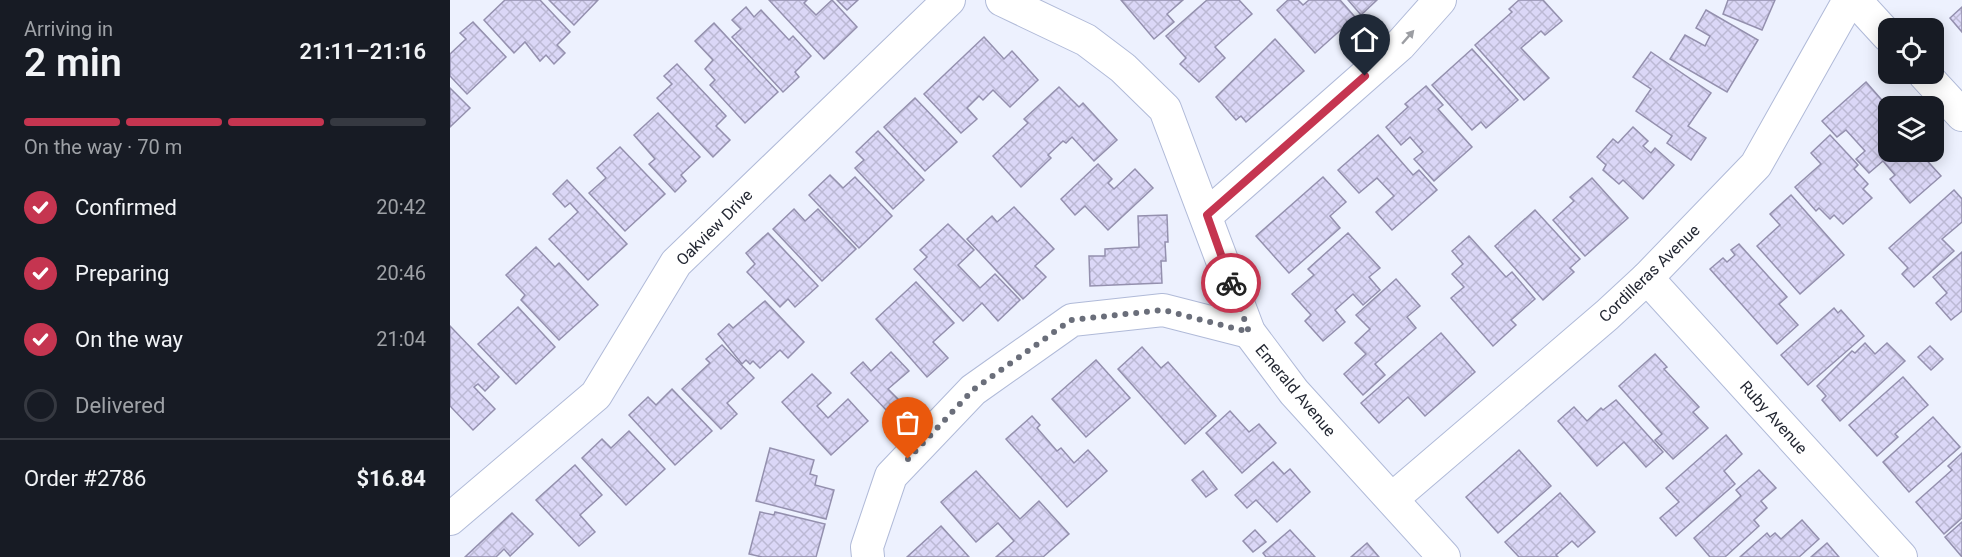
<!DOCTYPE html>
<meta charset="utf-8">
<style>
:root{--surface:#171b24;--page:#242831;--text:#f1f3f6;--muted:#9ea1a6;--line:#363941;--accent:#c53550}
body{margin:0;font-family:Roboto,sans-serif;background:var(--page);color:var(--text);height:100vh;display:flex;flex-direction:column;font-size:22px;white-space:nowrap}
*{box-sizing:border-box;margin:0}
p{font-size:20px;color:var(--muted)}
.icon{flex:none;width:33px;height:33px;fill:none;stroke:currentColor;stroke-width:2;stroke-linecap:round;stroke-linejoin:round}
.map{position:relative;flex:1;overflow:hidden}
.side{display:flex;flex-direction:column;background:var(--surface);width:450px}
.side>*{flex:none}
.tools{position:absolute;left:1428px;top:18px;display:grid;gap:12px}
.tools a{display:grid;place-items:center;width:66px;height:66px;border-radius:12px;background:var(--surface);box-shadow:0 3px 15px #0003;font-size:30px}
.pin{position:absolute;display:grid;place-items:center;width:51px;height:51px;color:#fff;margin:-62px -26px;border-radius:50% 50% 50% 0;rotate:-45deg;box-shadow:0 0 6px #0007}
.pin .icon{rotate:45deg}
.courier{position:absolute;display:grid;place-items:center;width:60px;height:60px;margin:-30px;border:4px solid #c53550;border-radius:50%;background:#fff;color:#222;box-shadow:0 2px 8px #0007}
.head em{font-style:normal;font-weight:600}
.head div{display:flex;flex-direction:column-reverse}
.head{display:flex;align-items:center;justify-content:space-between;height:102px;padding:0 24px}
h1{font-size:39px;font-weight:600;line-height:45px}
.bar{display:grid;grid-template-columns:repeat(4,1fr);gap:9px 6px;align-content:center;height:72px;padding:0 24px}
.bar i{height:8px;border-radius:4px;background:var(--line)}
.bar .active{background:var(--accent)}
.bar p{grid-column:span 4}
.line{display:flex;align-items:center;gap:15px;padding:0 24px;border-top:2px solid var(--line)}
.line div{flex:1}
ol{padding:0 24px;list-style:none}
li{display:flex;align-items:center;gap:18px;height:66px}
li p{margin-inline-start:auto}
li .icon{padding:6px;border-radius:50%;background:var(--accent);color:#fff;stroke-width:4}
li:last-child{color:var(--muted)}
li i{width:33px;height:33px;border:3px solid var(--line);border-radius:50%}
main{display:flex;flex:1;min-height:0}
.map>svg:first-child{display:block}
</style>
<main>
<section class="side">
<div class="head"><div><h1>2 min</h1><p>Arriving in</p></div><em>21:11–21:16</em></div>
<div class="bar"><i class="active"></i><i class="active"></i><i class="active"></i><i></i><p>On the way · 70 m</p></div>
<ol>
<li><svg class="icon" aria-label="check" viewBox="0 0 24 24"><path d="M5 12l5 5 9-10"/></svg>Confirmed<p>20:42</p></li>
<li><svg class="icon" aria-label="check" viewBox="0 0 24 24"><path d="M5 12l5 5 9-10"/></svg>Preparing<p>20:46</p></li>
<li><svg class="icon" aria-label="check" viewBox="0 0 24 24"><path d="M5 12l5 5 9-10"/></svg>On the way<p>21:04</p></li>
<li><i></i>Delivered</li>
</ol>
<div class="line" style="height:78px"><div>Order #2786</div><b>$16.84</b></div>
</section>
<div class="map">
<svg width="1512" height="557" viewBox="0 0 1512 557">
<defs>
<pattern id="building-cross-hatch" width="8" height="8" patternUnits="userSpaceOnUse" patternTransform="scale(1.5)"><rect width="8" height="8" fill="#dbd7f7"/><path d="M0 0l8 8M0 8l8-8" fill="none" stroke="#bcb9d4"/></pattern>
</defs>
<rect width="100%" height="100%" fill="#edf1fe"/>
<g fill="url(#building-cross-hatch)" stroke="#9490ae" stroke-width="1.5">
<path d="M55 0H90L120 32 107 45 115 53 104 64 96 55 90 61 75 42 64 53 34 20Z"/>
<path d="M99 0H148L124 25Z"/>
<path d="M319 0H357L354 3 366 15 382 0 407 27 374 59Z"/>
<path d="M387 0H408L397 10Z"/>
<path d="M671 0H733L717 14 724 22 704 39Z"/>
<path d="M757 0H789L802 14 765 47 775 58 749 82 730 64 736 58 716 36Z"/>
<path d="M838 0H848L853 5 859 0H890L905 17 865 53 827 10Z"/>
<path d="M898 0H927L911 15Z"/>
<path d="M1069 0H1093L1112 21 1095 35 1091 31 1071 48 1099 78 1074 100 1025 45 1062 12 1059 9Z"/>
<path d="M1278 0H1325L1312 30 1273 14Z"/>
<path d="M296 7 304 17 311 10 339 40 343 36 361 56 345 72 349 77 333 92 282 37 291 29 282 20Z"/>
<path d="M1512 7V32L1500 18Z"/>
<path d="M1256 10 1308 40 1277 92 1220 59 1235 35 1255 46 1260 36 1246 28Z"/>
<path d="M23 22 56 57 17 94 0 76V54L16 39 10 33Z"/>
<path d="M264 23 328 92 295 123 260 85 265 80 255 69 263 60 245 41Z"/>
<path d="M534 37 554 59 562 51 588 80 560 107 543 90 533 100 529 96 517 108 527 119 511 133 474 94Z"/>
<path d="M825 39 854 71 796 122 791 116 786 120 766 97Z"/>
<path d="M1022 49 1068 100 1036 128 1031 122 1022 130 982 85Z"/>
<path d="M1201 52 1261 93 1238 126 1256 138 1241 160 1217 143 1222 136 1186 111 1201 89 1183 77Z"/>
<path d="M227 64 276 116 266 126 280 140 263 157 207 98 222 84 214 76Z"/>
<path d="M1416 82 1437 106 1432 110 1438 117V152H1458L1463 160 1471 154 1491 176 1460 203 1440 179 1445 175 1433 161 1419 173 1406 159 1415 151 1396 130 1387 137 1372 121Z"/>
<path d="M976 86 993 105 988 109 1022 147 984 181 964 159 973 152 960 137 951 145 936 127 958 107 955 104Z"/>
<path d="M609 87 629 107 633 103 667 140 644 161 622 137 616 143 613 141 598 155 601 158 571 187 543 156 578 123 574 119Z"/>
<path d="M0 88 20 108 0 127Z"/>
<path d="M465 98 507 142 475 171 434 127Z"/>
<path d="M208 113 250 157 231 175 236 181 225 192 199 164 205 159 184 135Z"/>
<path d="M1183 127 1198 141 1193 146 1201 153 1205 148 1224 165 1193 199 1173 180 1169 184 1153 170 1156 165 1147 157 1163 139 1168 143Z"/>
<path d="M428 131 474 180 443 209 405 168 414 160 406 152Z"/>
<path d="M928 135 963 175 969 170 987 190 942 230 926 212 944 196 927 178 909 193 888 170Z"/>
<path d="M1380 135 1408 165 1404 169 1418 184 1413 189 1422 198 1393 224 1384 215 1380 219 1369 208 1366 211 1345 187 1371 164 1361 153Z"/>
<path d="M170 147 215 194 175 231 139 193 156 178 147 168Z"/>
<path d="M648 164 662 179 658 183 664 189 685 169 703 188 658 230 635 206 625 215 611 199Z"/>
<path d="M380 175 393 188 405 177 442 216 409 248 359 195Z"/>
<path d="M873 177 896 202 880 216 890 228 839 273 806 236Z"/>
<path d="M1142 178 1178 218 1135 256 1103 220 1124 201 1120 197Z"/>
<path d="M117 180 177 244 138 280 99 239 128 212 120 203 115 207 103 194Z"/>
<path d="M1504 190 1512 199V222L1492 239 1504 251 1464 287 1452 274 1458 268 1439 248Z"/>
<path d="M1341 195 1394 255 1350 294 1307 246 1330 225 1320 214Z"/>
<path d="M564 207 604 249 585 266 596 277 573 299 517 239 542 216 547 222Z"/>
<path d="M344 209 355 221 368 209 406 249 372 281 323 229Z"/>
<path d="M1085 210 1130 259 1120 268 1124 272 1093 300 1045 246Z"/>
<path d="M717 215 718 242H715L716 261H711L712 283 640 286 639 256H655V249L689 247 688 216Z"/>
<path d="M498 224 524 250 508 265 530 288 545 274 570 300 548 321 532 303 513 321 464 269 477 257 470 250Z"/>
<path d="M318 233 368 286 345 307 338 299 330 307 297 272 305 264 296 253Z"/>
<path d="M898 233 930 268 919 277 930 290 913 305 903 294 885 310 895 322 873 341 855 321 861 315 842 294 864 275 858 269Z"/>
<path d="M1019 236 1056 277 1062 272 1085 299 1061 320 1066 325 1043 346 1001 298 1014 287 1002 274 1013 264 1002 251Z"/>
<path d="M1289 244 1337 297 1329 304 1348 325 1327 344 1260 269 1273 258 1277 262 1285 255 1281 250Z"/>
<path d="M86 247 105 267 109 263 148 305 109 340 71 300 75 295 56 275Z"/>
<path d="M1512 252V311L1501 320 1486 303 1497 293 1483 277Z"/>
<path d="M946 279 970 306 957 317 966 328 925 364 935 375 913 395 894 374 916 354 905 343 920 329 906 315Z"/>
<path d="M466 282 504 323 483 342 498 358 477 377 426 319Z"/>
<path d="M315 301 354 342 338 358 330 350 310 368 303 361 300 364 296 360 292 364 268 334 279 324 283 328Z"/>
<path d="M68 307 105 347 66 384 28 344Z"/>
<path d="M1384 308 1388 313 1391 310 1414 336 1358 385 1331 355Z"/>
<path d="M0 326 49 377 35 391 28 384 24 387 45 409 23 430 0 406Z"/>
<path d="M991 333 1025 372 975 416 958 397 929 423 911 403Z"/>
<path d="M1415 343 1425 354 1437 343 1455 361 1390 421 1372 400 1376 396 1367 386 1402 351 1405 353Z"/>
<path d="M272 345 304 378 277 403 287 414 271 429 232 389 260 363 256 359Z"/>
<path d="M1480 346 1493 359 1481 370 1468 357Z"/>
<path d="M692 347 711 368 718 362 766 416 735 444 668 369Z"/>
<path d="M441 352 459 371 438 389 449 400 438 412 401 373 413 362 421 371Z"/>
<path d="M1205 354 1217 367 1214 369 1249 407 1243 412 1258 428 1223 459 1205 440 1212 434 1169 386Z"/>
<path d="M646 360 680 398 636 437 602 399Z"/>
<path d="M362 374 381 393 367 406 378 418 398 399 418 421 381 455 332 402Z"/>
<path d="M1453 377 1478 405 1445 434 1448 437 1427 456 1399 425Z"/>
<path d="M222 389 262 431 225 465 179 415 198 397 206 405Z"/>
<path d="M1166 400 1213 452 1196 467 1174 442 1147 466 1108 421 1124 407 1137 421 1151 408 1153 410Z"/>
<path d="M780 411 799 432 809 424 826 443 792 473 756 433Z"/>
<path d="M582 416 590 425 587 428 607 451 611 448 624 463 638 450 657 471 617 507 556 439Z"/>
<path d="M1483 417 1510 447 1459 492 1433 462Z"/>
<path d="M179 431 215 469 176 505 132 458 152 439 161 448Z"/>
<path d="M1276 435 1292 454 1274 471 1285 484 1226 536 1210 518 1229 502 1216 488Z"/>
<path d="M320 448 364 460 360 474 367 476 365 485 384 490 376 519 306 501Z"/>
<path d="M1069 450 1101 486 1048 533 1016 497Z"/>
<path d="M1512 453V518L1494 534 1466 502 1502 470 1498 466Z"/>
<path d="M823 462 834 474 840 469 860 492 827 522 806 500 797 508 785 495Z"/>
<path d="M125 465 152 495 130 515 145 532 129 546 86 500Z"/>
<path d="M1309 470 1326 488 1311 501 1317 508 1304 520 1309 526 1275 557H1260L1244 538 1291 496 1286 490Z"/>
<path d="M526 471 570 519 589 501 619 534 593 557H546L564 541 548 523 526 542 491 502Z"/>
<path d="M753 471 767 489 756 497 742 480Z"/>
<path d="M1110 493 1145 532 1128 547 1122 541 1106 555 1108 557H1069L1055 542Z"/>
<path d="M310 512 324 515 325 512 375 524 366 557H312L299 554Z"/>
<path d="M62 513 83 534 60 556 54 549 46 557H15Z"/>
<path d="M1352 520 1369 539 1349 557H1290L1317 533 1320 537 1325 533 1331 539Z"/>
<path d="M1512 522V557L1495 537Z"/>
<path d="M491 526 519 557H457Z"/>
<path d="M805 530 816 542 803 552 793 541Z"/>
<path d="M840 530 865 557H816L813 553Z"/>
<path d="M917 543 929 557H901Z"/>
<path d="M1377 543 1389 557H1361Z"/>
</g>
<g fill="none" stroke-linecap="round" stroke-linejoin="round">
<defs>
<g id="minor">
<path d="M552 0 636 40 673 68 715 109 799 332 844 392 994 557"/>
<path d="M1405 0 1438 36"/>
<path d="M1474 74 1512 115"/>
<path d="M757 215 950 45 990 0"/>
<path d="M1197 278 1451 557"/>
<path d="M942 499 1157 315 1197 278 1306 165 1399 0"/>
<path d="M0 519 146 395 226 263 499 0"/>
<path d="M418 557 417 547 441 476 523 390 622 320 713 310 799 332"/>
</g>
</defs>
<use href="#minor" stroke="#b0bad8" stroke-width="34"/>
<use href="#minor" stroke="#fff" stroke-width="32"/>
</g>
<defs><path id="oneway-solid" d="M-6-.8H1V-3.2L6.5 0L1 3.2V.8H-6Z" transform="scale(1.5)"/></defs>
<use fill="#9c9ea3" href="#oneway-solid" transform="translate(958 37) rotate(-49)"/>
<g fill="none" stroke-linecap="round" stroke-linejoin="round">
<path stroke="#6a6e7a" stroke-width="6" stroke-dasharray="0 10.8" d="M458 459 523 390 621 320 713 310 799 332 781 283"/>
<path stroke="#c53550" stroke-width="8" d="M781 283 757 215 915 76"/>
</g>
<g text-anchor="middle" stroke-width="5" stroke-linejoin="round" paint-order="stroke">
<g font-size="16" fill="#242833" stroke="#fff">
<text transform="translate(264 227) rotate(-45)" y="6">Oakview Drive</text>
<text transform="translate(1199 273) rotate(-44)" y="6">Cordilleras Avenue</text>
<text transform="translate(846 390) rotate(50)" y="6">Emerald Avenue</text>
<text transform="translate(1324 417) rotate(48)" y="6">Ruby Avenue</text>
</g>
</g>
</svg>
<div class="tools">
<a><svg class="icon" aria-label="locate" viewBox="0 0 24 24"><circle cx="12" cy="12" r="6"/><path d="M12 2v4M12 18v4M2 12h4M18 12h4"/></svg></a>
<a><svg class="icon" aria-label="layers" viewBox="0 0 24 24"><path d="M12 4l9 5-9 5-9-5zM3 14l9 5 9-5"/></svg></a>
</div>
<div class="pin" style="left:458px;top:459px;background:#ea580c"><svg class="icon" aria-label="bag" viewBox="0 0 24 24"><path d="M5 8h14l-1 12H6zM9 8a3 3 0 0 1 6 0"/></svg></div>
<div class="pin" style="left:915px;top:76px;background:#1f2937"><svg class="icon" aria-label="home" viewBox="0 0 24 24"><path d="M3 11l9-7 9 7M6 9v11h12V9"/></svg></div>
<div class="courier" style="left:781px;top:283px"><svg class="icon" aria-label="bike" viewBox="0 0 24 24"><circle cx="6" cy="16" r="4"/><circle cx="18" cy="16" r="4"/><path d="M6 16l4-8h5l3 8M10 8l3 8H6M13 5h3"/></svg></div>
</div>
</main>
